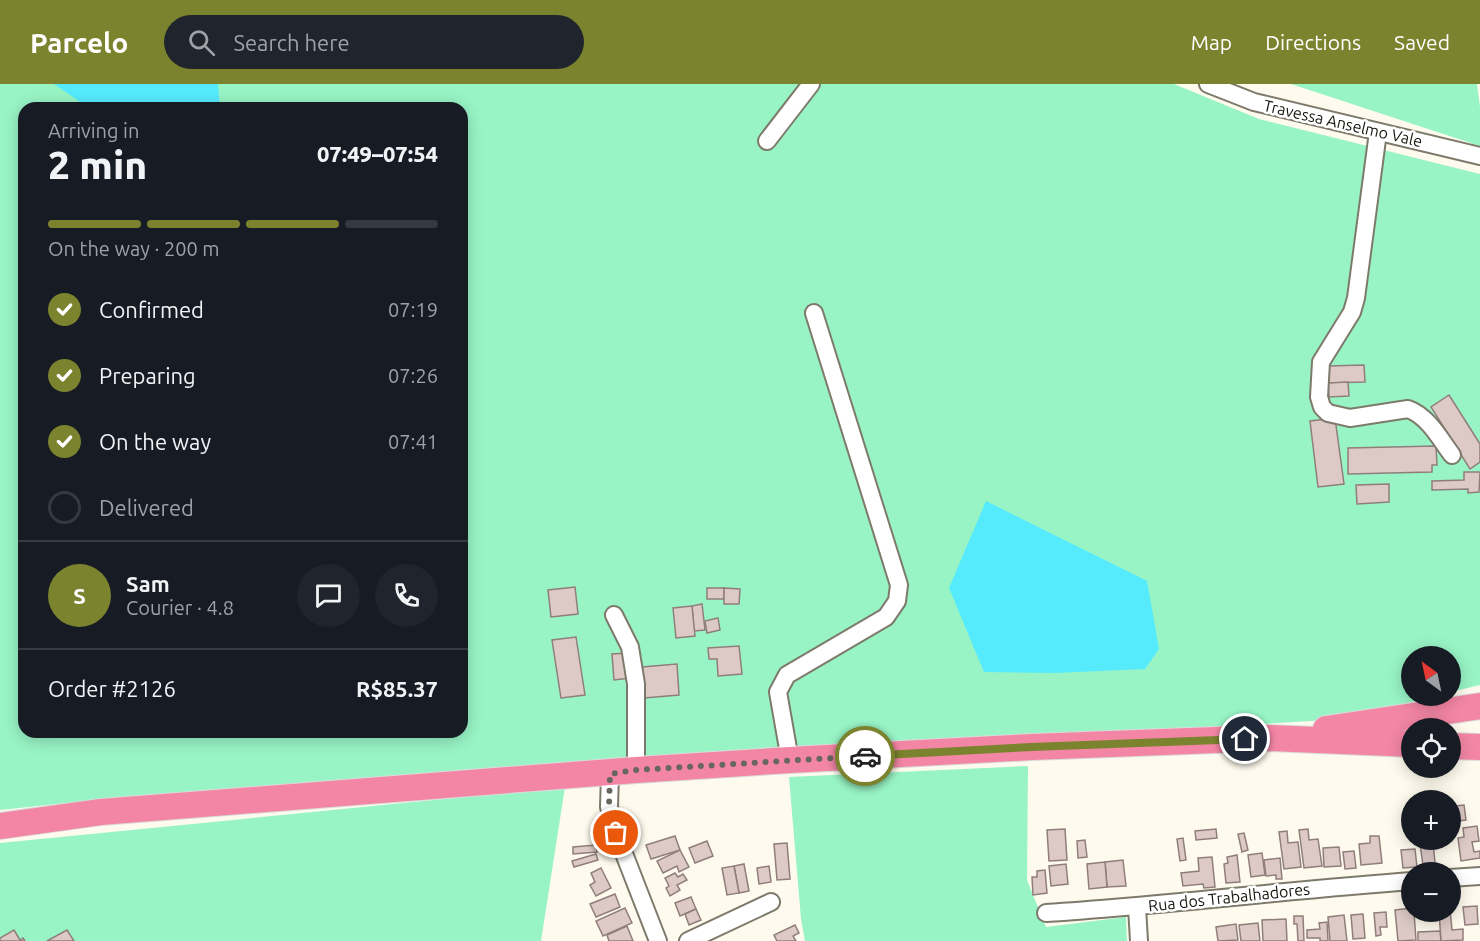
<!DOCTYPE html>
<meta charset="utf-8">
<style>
:root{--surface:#171b24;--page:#20242c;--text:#f1f3f6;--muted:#9ea1a6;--line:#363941;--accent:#7c832e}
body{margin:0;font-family:Ubuntu,sans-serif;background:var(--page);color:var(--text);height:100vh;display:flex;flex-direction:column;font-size:22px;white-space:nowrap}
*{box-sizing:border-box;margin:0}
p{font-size:20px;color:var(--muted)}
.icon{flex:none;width:33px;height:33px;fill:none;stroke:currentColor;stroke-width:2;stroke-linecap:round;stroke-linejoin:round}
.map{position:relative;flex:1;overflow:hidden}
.sheet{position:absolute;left:18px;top:18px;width:450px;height:636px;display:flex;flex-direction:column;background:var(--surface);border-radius:18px;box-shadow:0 3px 15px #0003}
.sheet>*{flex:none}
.needle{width:39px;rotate:327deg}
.fabs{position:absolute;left:1401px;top:562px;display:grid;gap:12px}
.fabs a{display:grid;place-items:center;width:60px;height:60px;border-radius:50%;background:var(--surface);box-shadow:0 3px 15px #0003;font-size:30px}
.pin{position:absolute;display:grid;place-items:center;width:51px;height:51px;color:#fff;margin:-26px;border:3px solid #fff;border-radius:50%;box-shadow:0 2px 6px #0007}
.courier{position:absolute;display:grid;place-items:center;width:60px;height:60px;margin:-30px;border:4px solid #7c832e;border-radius:50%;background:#fff;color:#222;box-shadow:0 2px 8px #0007}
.overview em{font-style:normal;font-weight:800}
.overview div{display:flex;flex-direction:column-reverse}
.overview{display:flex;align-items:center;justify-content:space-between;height:102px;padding:0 30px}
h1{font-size:39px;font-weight:800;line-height:45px}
.bar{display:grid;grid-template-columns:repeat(4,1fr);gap:9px 6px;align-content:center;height:72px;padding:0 30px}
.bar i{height:8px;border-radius:4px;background:var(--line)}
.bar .active{background:var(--accent)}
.bar p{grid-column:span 4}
.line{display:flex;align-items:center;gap:15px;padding:0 30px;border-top:2px solid var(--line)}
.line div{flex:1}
.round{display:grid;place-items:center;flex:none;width:63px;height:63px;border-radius:32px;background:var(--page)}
ol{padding:0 30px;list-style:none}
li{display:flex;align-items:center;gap:18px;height:66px}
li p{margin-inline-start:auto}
li .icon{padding:6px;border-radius:50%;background:var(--accent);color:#fff;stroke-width:4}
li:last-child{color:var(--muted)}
li i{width:33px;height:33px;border:3px solid var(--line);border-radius:50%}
header{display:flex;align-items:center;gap:36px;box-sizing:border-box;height:84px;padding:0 30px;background:var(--accent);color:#fff}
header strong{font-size:28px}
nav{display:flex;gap:33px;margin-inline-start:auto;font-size:21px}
.search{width:420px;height:54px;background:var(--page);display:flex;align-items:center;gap:15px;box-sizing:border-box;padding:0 21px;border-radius:33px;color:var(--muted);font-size:22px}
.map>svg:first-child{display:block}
</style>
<header>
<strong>Parcelo</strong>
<div class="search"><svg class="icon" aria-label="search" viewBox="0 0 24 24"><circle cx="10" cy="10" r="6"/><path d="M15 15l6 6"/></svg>Search here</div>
<nav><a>Map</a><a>Directions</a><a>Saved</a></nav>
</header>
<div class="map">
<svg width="1480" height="857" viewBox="0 0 1480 857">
<rect width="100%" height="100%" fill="#fefaed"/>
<g fill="#98f4c5" fill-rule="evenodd">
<path d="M0 0H1174L1259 35 1480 90V601L1451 608 1450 573H1412V612H1435L1344 635 659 677 105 715 0 726ZM24 24H462V648H24Z"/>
<path d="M1291 0H1477L1480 23V62Z"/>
<path d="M1028 682 1027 796 1046 843 1126 833 1127 857H805L801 835 789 693Z"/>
<path d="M565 703 541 857H0V759Z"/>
</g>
<g fill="#55ebfd">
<path d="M54 0H218L220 24H89Z"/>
<path d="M986 417 1147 497 1159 565 1145 585 1055 589 984 588 949 504Z"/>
</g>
<g fill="#ddcac7" stroke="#907e7b" stroke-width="1.5">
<path d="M1364 281 1365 298 1328 299V282Z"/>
<path d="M1348 298 1349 312 1329 313 1328 299Z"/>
<path d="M1449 311 1480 360V378L1470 385 1431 323Z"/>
<path d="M1335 334 1344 400 1318 403 1310 337Z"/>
<path d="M1436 362 1437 381H1432V388L1348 390V364Z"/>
<path d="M1464 388H1480L1479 408 1468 409V405L1432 406V397L1464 396Z"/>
<path d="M1389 400V418L1357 420 1356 401Z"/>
<path d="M575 503 578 530 551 533 548 506Z"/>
<rect x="707" y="504" width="17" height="11"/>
<path d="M724 504 740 505 739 520H724Z"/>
<path d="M702 520 705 546 694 547 692 522Z"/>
<path d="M692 522 695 552 676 554 673 524Z"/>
<path d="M718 534 720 546 707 549 705 537Z"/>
<path d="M576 553 585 611 561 614 552 556Z"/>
<path d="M739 562 742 590 718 592 717 575H709L708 564Z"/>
<path d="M628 569 630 594 614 596 612 570Z"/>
<path d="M677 580 679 611 644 614 642 583Z"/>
<path d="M1464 721 1466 736 1458 737 1456 722Z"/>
<path d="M1477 742 1479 757 1472 758 1474 768 1480 767V774L1461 777 1458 754 1464 753 1463 744Z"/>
<path d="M1065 745 1067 776 1049 777 1047 746Z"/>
<path d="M1216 745 1217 754 1196 756 1195 747Z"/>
<path d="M1308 745 1309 756 1318 755 1322 782 1304 784 1299 746Z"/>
<path d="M1287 747 1288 759 1298 758 1301 783 1284 785 1279 748Z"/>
<path d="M1244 749 1248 766 1242 768 1238 750Z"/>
<path d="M675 752 680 766 651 775 646 761Z"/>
<path d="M1370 752H1379L1382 779 1361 781 1359 760 1370 759Z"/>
<path d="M1183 754 1186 776 1180 777 1177 755Z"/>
<path d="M1085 756 1087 773 1078 774 1077 757Z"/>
<path d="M707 757 713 772 695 779 689 764Z"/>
<path d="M1433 758 1435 779 1423 781 1420 760Z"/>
<path d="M787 759 790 795 777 796 774 760Z"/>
<path d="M596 761 597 768 573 770V763Z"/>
<path d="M1339 763 1341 782 1324 783 1323 764Z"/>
<path d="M1415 765 1417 783 1403 784 1401 766Z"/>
<path d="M680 766 689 783 679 788 677 782 663 789 657 777Z"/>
<path d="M1354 767 1356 784 1345 785 1343 768Z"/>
<path d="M1262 769 1265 791 1251 793 1248 771Z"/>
<path d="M596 770 598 776 574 783 572 777Z"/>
<path d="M1237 771 1240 798 1226 799 1224 780 1228 779 1227 773Z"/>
<path d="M1212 773 1215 803 1204 804 1203 800 1183 802 1181 789 1199 787 1198 774Z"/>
<path d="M1280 774 1282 795H1276V791L1266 792 1264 776Z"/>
<path d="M1123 776 1126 802 1107 803 1105 778Z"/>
<path d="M1105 778 1107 803 1089 805 1087 780Z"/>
<path d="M744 780 749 807 739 809 734 782Z"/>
<path d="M1066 780 1068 800 1051 802 1049 782Z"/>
<path d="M734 782 739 809 727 811 722 784Z"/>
<path d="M769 782 771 798 759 800 757 784Z"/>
<path d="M601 784 611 804 596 812 590 801 595 798 591 789Z"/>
<path d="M1045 786 1047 809 1033 811 1032 793H1037V787Z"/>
<path d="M675 789 678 793 683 790 687 796 677 801 680 806 670 812 666 804 669 802 665 794Z"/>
<path d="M615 810 620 823 596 833 590 820Z"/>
<path d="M691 813 696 825 680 832 675 819Z"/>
<path d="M1477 822 1478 840 1465 841 1463 823Z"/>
<path d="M625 824 632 839 603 852 596 837Z"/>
<path d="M1412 824V828H1414L1416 856 1398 857 1395 826Z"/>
<path d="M696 825 701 836 689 841 685 830Z"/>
<path d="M1450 826 1452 846 1463 845V856L1441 857 1439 828H1450Z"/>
<path d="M1386 828 1387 843H1380L1381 851 1376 852 1374 829Z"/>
<path d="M1363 830 1365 854 1353 855 1351 831Z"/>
<path d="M1344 831 1347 857H1330L1328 833Z"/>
<path d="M1294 832H1303L1304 857H1298L1297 840H1294Z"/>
<path d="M1286 835 1287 857H1263L1262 836Z"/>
<path d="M1327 838 1328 857H1320V854H1307V846L1320 845 1319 839Z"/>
<path d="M1258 839 1260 857H1241L1239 841Z"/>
<path d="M1236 840 1238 856 1218 857 1216 843Z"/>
<path d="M795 841 799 849 793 852 796 857H777L774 851Z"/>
<path d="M627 842 633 857H609L607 851Z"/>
<path d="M14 846 20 856 23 854 25 857H0V854Z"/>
<path d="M67 846 74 857H47Z"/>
<path d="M1440 847 1441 857H1418V848Z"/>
</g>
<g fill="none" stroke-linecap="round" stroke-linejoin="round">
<defs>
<g id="minor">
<path d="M1208 0 1254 18 1480 72"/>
<path d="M1378 48 1356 214 1352 228 1321 278 1319 313 1322 323 1328 329 1350 334 1408 325C1428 332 1440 355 1452 371"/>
<path d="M767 57 811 0"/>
<path d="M614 531 630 563 636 600V686"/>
<path d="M790 676 778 608 787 591 886 533 897 517 899 501 814 229"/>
<path d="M610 690 609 723 616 749 658 857"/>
<path d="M1450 794 1480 792"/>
<path d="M1137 823 1139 857"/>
<path d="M1046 829C1168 821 1289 806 1412 797"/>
<path d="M688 857 771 818"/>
</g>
<g id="highway">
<path d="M1326 645 1480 622"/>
<path d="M1450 662 1480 663"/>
<path d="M0 742 101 728 636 686 790 676 1032 663 1269 654 1412 660"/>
</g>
</defs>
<use href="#minor" stroke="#7e7a6b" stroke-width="20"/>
<use href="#highway" stroke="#dadad9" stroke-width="28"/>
<use href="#minor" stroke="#fff" stroke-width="16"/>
<use href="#highway" stroke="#f386a5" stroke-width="26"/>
</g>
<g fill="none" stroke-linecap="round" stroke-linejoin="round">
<path stroke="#68665d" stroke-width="6" stroke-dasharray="0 10.8" d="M616 749 609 723 610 690 636 686 865 672"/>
<path stroke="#7c832e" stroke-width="8" d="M865 672 1032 663 1245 655"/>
</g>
<g text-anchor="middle" stroke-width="5" stroke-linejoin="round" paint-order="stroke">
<g font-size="16" fill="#171610" stroke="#fff">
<text transform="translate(1343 39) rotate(13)" y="6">Travessa Anselmo Vale</text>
<text transform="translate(1229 813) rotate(-6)" y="6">Rua dos Trabalhadores</text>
</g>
</g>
</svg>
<div class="fabs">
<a><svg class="needle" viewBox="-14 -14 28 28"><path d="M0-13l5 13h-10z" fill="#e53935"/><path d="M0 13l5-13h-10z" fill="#9ea1a6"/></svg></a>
<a><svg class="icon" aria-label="locate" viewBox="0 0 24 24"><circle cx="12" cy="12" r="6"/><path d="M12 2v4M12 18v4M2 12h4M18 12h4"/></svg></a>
<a>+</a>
<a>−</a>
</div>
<div class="pin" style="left:616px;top:749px;background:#ea580c"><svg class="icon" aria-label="bag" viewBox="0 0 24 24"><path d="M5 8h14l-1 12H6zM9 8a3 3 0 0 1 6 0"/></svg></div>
<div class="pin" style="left:1245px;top:655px;background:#1f2937"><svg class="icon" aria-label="home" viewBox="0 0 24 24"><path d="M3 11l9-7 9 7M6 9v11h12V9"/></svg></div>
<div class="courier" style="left:865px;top:672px"><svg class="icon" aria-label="car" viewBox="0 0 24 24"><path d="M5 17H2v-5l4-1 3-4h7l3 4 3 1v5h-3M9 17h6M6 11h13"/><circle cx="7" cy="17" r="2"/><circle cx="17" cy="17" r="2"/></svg></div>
<section class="sheet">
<div class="overview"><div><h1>2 min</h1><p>Arriving in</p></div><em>07:49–07:54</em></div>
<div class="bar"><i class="active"></i><i class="active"></i><i class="active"></i><i></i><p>On the way · 200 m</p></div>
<ol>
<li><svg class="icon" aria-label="check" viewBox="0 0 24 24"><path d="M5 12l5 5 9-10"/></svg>Confirmed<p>07:19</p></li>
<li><svg class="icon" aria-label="check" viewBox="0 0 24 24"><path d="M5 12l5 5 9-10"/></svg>Preparing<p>07:26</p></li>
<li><svg class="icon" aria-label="check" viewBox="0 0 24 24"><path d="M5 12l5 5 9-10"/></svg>On the way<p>07:41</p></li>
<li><i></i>Delivered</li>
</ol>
<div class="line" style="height:108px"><b class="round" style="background:var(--accent);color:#fff">S</b><div><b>Sam</b><p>Courier · 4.8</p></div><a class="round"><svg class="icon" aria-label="chat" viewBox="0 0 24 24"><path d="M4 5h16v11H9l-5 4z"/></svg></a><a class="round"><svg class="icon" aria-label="phone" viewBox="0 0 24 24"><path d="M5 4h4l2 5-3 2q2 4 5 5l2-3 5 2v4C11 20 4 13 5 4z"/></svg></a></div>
<div class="line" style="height:78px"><div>Order #2126</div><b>R$85.37</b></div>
</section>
</div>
